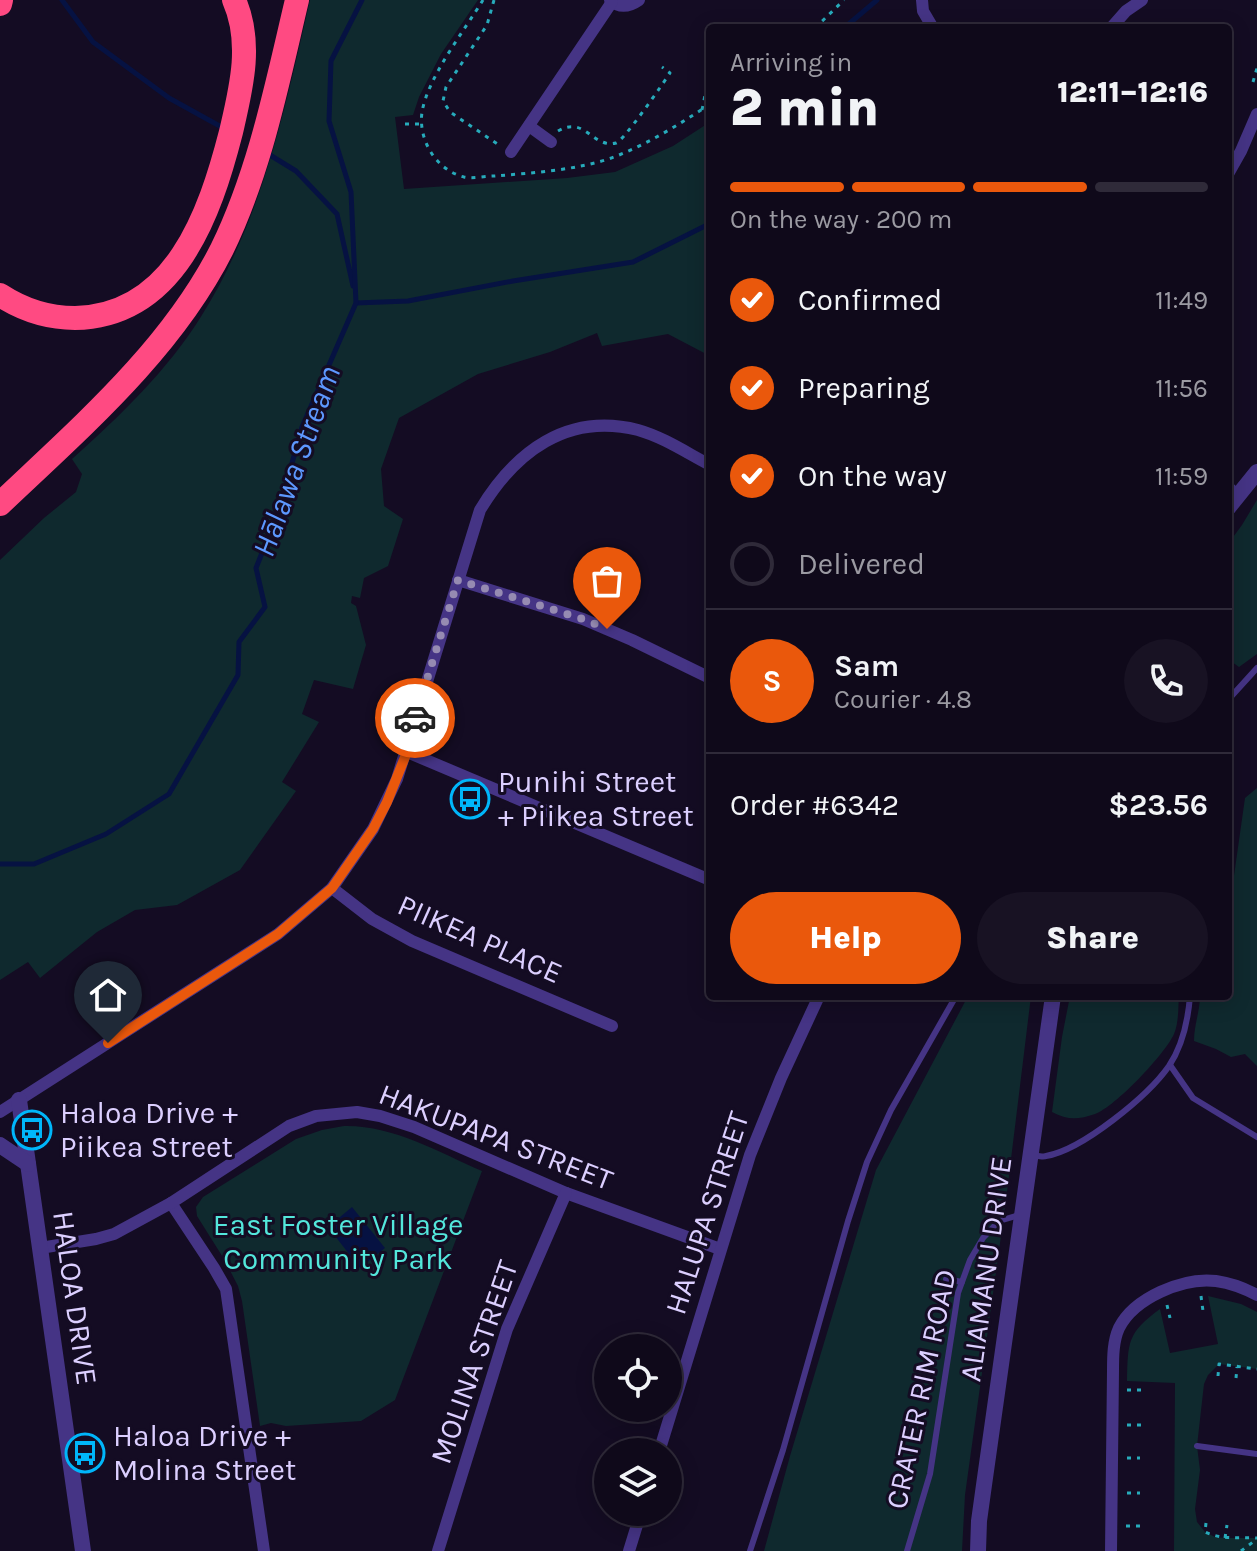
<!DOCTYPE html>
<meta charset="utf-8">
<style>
:root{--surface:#0f091a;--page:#181223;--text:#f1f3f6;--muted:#9b9aa2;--line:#2f2a39;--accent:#ea580c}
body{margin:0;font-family:Karla,sans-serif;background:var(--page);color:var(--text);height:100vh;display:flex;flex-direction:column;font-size:30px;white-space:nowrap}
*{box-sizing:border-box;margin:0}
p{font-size:26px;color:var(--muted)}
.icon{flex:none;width:44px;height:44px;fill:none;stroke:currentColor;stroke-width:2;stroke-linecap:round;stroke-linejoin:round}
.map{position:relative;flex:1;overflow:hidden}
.drawer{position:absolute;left:706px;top:24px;width:526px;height:976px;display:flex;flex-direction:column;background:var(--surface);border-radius:8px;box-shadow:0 4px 20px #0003,0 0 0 2px var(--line)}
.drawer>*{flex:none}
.tools{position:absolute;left:594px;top:1334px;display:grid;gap:16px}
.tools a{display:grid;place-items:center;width:88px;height:88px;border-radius:50%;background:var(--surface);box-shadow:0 4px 20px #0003,0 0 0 2px var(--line);font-size:40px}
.pin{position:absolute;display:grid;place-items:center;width:68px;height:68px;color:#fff;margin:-82px -34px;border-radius:50% 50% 50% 0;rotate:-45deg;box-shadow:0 0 8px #0007}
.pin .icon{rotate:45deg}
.courier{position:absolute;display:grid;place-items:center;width:80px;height:80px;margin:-40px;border:6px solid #ea580c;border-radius:50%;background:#fff;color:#222;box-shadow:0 2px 10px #0007}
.headline em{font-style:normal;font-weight:800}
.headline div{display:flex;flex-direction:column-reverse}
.headline{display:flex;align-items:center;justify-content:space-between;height:136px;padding:0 24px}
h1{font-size:52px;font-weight:800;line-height:60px}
.bar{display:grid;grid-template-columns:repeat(4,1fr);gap:12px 8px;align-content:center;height:96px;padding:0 24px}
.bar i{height:10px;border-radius:6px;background:var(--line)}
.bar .active{background:var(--accent)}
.bar p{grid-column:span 4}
.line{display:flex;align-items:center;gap:20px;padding:0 24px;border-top:2px solid var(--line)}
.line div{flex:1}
.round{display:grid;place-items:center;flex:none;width:84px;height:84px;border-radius:42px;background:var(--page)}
ol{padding:0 24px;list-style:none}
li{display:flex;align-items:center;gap:24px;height:88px}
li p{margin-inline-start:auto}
li .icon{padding:8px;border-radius:50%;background:var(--accent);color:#fff;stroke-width:4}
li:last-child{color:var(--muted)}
li i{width:44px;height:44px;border:4px solid var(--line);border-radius:50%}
.primary-button{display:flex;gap:16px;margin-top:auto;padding:16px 24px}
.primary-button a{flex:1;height:92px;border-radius:48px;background:var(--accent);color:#fff;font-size:32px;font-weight:800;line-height:92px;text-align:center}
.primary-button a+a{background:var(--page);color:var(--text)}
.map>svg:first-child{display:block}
</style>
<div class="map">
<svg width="1257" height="1551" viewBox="0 0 1257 1551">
<rect width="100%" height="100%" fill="#140c23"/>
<g fill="#0f292e">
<path d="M310 0H478L441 54 419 97 413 115 395 117 404 189 567 178 615 172 673 146 710 122V356L668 334 602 346 597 333 550 352 478 374 399 418 381 469 384 506 403 519 388 566 364 578 360 598 352 596 351 603 356 606 366 645 353 689 314 680 302 714 319 722 282 782 296 791 240 870 177 905 135 910 97 932 40 978 28 962 0 980V560L44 518 76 492 82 474 72 459C120 416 168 370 202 315 262 219 285 109 310 0Z"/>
<path d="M1257 500V654L1239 667 1228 659V544L1242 525Z"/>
<path d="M1257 788V1066L1245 1054 1231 1057 1216 1049 1194 1041C1194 1025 1200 1011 1200 996H1228V918L1245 798Z"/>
<path d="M968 996H1031L1006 1200 965 1495 962 1551H764L790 1456 876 1170Z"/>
<path d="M1070 996H1179C1178 1008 1179 1022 1174 1034 1165 1054 1115 1107 1095 1114 1078 1120 1067 1120 1052 1112L1062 1037Z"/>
<path d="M344 1126C393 1125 438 1152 482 1171L395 1400 361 1421 286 1426 271 1423 260 1426 242 1301 238 1286 224 1259 197 1216 196 1207 203 1197 296 1139 322 1130Z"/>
<path d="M1208 1296 1241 1304 1257 1312V1369L1219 1364 1208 1375 1204 1384 1197 1446 1200 1470 1195 1509 1197 1522 1205 1532 1215 1537 1225 1538H1257V1551H1174L1175 1383 1127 1381C1128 1342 1127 1333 1160 1309L1170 1353 1218 1344Z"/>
</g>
<path fill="#061242" d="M352 1207 385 1248 360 1268 328 1227Z"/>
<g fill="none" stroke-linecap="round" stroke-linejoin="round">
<g stroke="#061242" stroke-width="5">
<path d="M62 0 93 42 169 98 225 129"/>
<path d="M844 28 877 0"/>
<path d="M265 152 296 171 337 214 353 286"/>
<path d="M356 303 408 301 513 281 633 262 707 225 710 221"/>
<path d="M0 864H34L106 834 169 794 238 675 239 642 265 607 256 568 279 510 302 427 356 303 351 192 329 121 331 61 362 0"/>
</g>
<g stroke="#27abbb" stroke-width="3" stroke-dasharray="4 6" stroke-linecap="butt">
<path d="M483 0C464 31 428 77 422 112 418 140 436 170 464 177 473 179 485 176 494 176 532 173 579 170 614 157 648 144 680 124 710 104"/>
<path d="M494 0 487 25 446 87 443 101 450 112 499 145"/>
<path d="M815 28 844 0"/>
<path d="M1253 82 1257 68"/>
<path d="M702 110 707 85 710 86"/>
<path d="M405 124H422"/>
<path d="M558 131C585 115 593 149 616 143 623 142 664 82 670 73L662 67"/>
<path d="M1201 1296 1203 1311"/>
<path d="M1167 1305 1170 1318"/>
<path d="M1218 1376 1219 1364 1257 1369"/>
<path d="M1236 1378 1237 1367"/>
<path d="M1127 1390H1141"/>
<path d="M1127 1425H1141"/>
<path d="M1127 1458H1140"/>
<path d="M1127 1493H1140"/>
<path d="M1206 1523 1205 1532C1222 1540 1238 1537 1257 1538"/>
<path d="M1126 1526H1140"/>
<path d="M1225 1538 1227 1525"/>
<path d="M1241 1551 1257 1539"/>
</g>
<g stroke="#453485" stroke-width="6">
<path d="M1228 700 1257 668"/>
<path d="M1170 1065 1193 1098 1257 1137"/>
<path d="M1034 1155C1036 1156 1044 1157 1046 1156 1082 1150 1148 1096 1169 1066 1183 1045 1188 1021 1190 996"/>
<path d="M946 1279 962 1282"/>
<path d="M1197 1446 1257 1454"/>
<path d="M750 1551 783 1450 848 1221 867 1162 891 1110 956 996"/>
<path d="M907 1551 930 1474 958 1293 970 1260 983 1238 999 1221 1019 1215"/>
</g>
<g stroke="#453485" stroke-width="12">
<path d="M610 0C619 8 629 7 639 0"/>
<path d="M922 0 923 11 933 28"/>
<path d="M1111 28 1126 11 1142 0"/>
<path d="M529 126 551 142"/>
<path d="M511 152 612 2"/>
<path d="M1228 174 1241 151 1257 114"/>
<path d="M1228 487 1238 496"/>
<path d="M458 580 583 619 632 640 710 678"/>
<path d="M407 752 710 880"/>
<path d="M332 888 372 919 412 941 612 1026"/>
<path d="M0 1112 278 934 332 888 373 829 397 779 480 510C515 452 567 412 638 430 663 437 687 453 710 465"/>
<path d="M171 1203 214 1268 226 1289 264 1551"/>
<path d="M40 1248 96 1239 114 1234 171 1203 289 1126 316 1116 357 1112 380 1116 414 1127 566 1193 720 1249"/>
<path d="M659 1452 750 1155 781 1078 819 996"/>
<path d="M438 1551 507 1329 566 1193"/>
<path d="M629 1551 641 1512"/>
<path d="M1111 1551 1113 1371C1113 1357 1113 1341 1119 1328 1134 1298 1183 1277 1216 1281 1230 1283 1244 1288 1257 1295"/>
</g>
<g stroke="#453485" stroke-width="16">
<path d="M1228 508 1257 472"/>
<path d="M19 1100 83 1551"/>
<path d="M0 1145 28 1164"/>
<path d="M978 1551 979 1521 984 1485 1053 996"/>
</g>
<g stroke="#ff4a82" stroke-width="24">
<path d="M0 4 1 0"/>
<path d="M0 295C23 310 48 318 75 318 175 316 210 214 231 132 241 89 253 43 234 0"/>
<path d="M0 504C81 427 171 350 222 249 260 171 277 84 297 0"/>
</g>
</g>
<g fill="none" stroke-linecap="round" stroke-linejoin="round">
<path stroke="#968bb2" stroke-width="8" stroke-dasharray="0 14.4" d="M415 718 458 580 583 619 607 629"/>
<path stroke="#ea580c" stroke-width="10" d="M108 1043 278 934 332 888 373 829 387 802 407 752 415 718"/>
</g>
<defs>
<symbol id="bus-ring" viewBox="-11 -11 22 22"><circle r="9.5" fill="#140c23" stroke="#00b6fa" stroke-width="1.5"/><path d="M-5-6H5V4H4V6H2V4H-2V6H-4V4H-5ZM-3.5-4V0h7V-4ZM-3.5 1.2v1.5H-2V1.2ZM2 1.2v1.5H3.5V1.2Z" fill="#00b6fa"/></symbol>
</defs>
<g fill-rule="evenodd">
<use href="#bus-ring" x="448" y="777" width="44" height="44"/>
<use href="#bus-ring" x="10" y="1108" width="44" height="44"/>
<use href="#bus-ring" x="63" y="1431" width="44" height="44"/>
</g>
<g text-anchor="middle" stroke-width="6" stroke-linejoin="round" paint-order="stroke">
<g font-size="30" fill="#dccfff" stroke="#140c23" text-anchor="start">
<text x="498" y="792">Punihi Street<tspan x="498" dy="34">+ Piikea Street</tspan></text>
<text x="60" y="1123">Haloa Drive +<tspan x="60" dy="34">Piikea Street</tspan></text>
<text x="113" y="1446">Haloa Drive +<tspan x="113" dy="34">Molina Street</tspan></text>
</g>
<g font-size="30" fill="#dccfff" stroke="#140c23">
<text transform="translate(480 939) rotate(24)" y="10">PIIKEA PLACE</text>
<text transform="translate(496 1137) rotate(21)" y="10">HAKUPAPA STREET</text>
<text transform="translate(707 1213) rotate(-72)" y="10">HALUPA STREET</text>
<text transform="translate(986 1269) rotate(-82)" y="10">ALIAMANU DRIVE</text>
<text transform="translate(75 1298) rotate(82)" y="10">HALOA DRIVE</text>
<text transform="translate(474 1362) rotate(-71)" y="10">MOLINA STREET</text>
<text transform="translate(921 1389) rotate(-78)" y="10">CRATER RIM ROAD</text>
</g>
<g font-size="30" fill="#53e6db" stroke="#140c23">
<text x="338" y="1235">East Foster Village<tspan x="338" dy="34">Community Park</tspan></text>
</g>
<g font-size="32" font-style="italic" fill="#5d98ff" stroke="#140c23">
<text transform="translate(296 461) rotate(-70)" y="11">Hālawa Stream</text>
</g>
</g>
</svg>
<div class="tools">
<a><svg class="icon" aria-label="locate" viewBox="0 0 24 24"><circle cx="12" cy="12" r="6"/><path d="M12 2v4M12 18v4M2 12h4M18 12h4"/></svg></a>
<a><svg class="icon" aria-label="layers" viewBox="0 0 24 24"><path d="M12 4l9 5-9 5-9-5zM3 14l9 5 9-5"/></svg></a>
</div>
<div class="pin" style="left:607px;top:629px;background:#ea580c"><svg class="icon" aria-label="bag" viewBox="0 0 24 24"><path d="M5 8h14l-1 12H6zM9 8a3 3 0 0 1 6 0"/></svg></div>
<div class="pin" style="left:108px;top:1043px;background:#1f2937"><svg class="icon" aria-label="home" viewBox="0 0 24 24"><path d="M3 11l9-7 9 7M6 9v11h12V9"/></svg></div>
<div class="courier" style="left:415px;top:718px"><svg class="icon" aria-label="car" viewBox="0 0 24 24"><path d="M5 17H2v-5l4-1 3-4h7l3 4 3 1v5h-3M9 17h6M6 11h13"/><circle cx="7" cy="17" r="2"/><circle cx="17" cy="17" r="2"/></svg></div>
<section class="drawer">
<div class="headline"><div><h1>2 min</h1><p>Arriving in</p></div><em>12:11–12:16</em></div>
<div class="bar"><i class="active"></i><i class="active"></i><i class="active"></i><i></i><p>On the way · 200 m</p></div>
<ol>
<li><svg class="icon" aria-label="check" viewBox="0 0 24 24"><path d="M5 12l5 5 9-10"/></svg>Confirmed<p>11:49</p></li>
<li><svg class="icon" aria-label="check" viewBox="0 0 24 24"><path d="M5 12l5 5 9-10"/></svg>Preparing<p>11:56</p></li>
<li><svg class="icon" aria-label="check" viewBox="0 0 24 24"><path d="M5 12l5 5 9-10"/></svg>On the way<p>11:59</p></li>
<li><i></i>Delivered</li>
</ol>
<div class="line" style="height:144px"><b class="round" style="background:var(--accent);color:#fff">S</b><div><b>Sam</b><p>Courier · 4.8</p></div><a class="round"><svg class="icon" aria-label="phone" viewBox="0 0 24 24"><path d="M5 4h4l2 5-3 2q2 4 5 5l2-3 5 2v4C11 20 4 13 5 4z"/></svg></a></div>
<div class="line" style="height:104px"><div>Order #6342</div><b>$23.56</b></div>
<div class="primary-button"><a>Help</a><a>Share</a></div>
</section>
</div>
